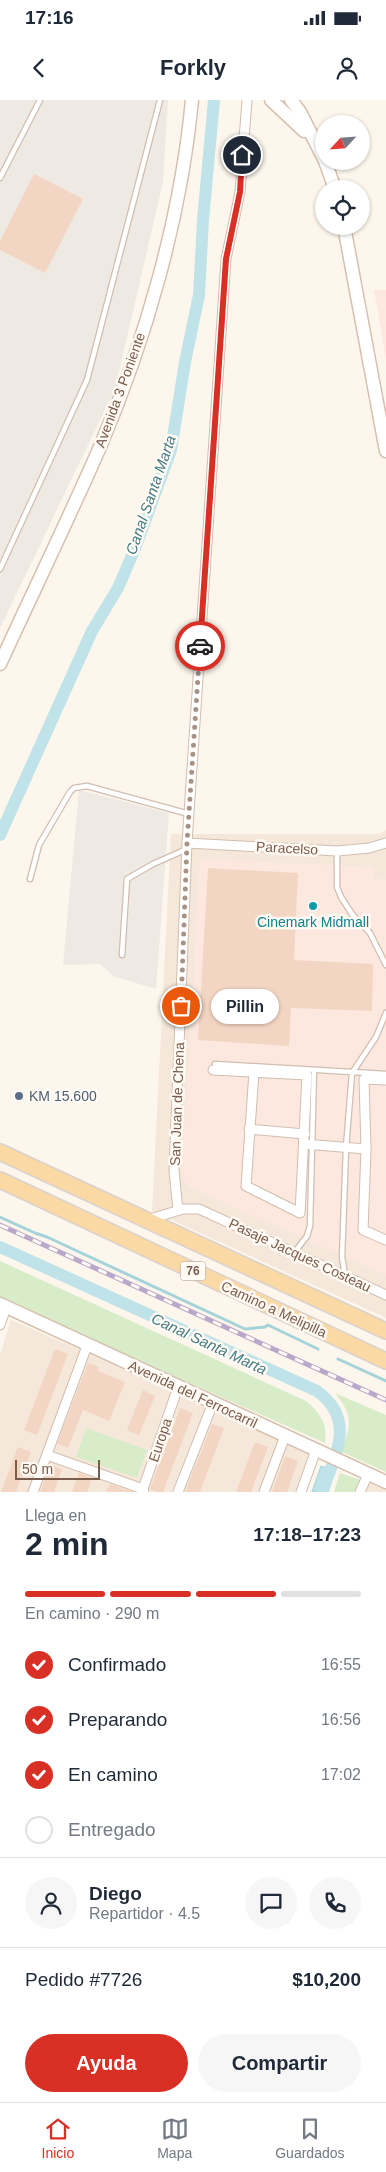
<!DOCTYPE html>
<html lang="es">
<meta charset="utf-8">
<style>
:root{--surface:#fff;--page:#f6f6f7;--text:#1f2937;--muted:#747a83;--line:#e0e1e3;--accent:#d93025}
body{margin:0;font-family:Helvetica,sans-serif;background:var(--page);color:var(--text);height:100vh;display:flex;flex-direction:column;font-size:19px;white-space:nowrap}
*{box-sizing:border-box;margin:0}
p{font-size:16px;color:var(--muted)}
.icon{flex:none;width:28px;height:28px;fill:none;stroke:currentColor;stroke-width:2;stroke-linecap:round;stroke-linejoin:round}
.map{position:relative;height:1392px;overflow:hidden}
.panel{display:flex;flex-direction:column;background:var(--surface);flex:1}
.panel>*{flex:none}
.needle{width:32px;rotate:244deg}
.controls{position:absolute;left:315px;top:15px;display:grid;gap:10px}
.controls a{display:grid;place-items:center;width:55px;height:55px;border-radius:50%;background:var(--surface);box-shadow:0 1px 4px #0004;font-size:25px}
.scale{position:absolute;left:15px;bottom:12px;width:85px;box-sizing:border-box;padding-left:5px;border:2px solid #7a5c4d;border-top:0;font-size:14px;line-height:18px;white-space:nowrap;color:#7a5c4d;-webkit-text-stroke:4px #fffaf3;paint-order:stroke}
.pin{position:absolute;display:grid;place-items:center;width:42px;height:42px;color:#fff;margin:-21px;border:2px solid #fff;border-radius:50%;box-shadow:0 1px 5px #0007}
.courier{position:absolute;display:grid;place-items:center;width:50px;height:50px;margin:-25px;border:4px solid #d93025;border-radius:50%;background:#fff;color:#222;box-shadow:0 1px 6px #0007}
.bubble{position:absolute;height:35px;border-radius:18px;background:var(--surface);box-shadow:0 1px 4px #0004;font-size:16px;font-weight:700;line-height:35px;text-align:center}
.summary em{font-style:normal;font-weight:700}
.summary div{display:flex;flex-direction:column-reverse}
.summary{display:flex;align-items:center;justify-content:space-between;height:85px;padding:0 25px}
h1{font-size:32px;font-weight:700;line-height:38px}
.bar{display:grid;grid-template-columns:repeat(4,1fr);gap:8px 5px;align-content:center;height:60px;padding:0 25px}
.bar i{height:6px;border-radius:4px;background:var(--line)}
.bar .selected{background:var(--accent)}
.bar p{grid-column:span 4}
.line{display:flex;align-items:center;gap:12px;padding:0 25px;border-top:1px solid var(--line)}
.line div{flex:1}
.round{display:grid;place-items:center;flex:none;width:52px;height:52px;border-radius:26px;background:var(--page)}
ol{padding:0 25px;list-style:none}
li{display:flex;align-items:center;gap:15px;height:55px}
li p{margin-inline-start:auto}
li .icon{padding:5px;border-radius:50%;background:var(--accent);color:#fff;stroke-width:4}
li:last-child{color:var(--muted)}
li i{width:28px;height:28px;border:2px solid var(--line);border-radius:50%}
.cta{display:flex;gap:10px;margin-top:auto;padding:10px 25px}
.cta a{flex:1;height:58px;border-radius:30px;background:var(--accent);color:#fff;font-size:20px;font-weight:700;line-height:58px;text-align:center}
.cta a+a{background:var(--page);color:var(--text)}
.status{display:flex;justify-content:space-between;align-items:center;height:35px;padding:0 25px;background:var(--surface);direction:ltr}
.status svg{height:14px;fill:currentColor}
header{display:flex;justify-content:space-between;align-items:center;height:65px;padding:0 25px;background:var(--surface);font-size:22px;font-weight:700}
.dock{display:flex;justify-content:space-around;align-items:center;height:70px;border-top:1px solid var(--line);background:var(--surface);font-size:14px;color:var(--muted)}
.dock a{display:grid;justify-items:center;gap:2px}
.dock .selected{color:var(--accent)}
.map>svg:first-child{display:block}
</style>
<div class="status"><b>17:16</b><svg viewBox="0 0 49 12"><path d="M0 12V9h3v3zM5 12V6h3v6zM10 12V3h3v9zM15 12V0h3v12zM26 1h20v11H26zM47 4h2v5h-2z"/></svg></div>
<header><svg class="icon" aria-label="back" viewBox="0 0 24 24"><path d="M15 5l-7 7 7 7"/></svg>Forkly<svg class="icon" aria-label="person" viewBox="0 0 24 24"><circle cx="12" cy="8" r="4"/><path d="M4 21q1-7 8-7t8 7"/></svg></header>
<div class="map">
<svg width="386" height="1392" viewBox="0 0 386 1392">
<rect width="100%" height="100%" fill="#fdf6ec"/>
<g fill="#f5e8da">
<path d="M386 730V1218L152 1111 171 734H379Z"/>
<path d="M11 1220 214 1308 318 1355 305 1392H0V1255Z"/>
<path d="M371 1380 386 1387V1392H365Z"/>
</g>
<g fill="#fde8e0">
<path d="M374 190H386V259Z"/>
<path d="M200 759 374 767V778L386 779V1175L189 1087 185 1082 182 1075Z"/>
</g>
<g fill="#efe9e4">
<path d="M0 0H168L163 82 115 289 0 528Z"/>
<path d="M79 690 169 713 156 889 113 876 100 864 63 865Z"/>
</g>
<g fill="#d8ecc9">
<path d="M0 1161 306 1301C320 1313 328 1324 325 1343L0 1199Z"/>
<path d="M335 1293 386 1315V1372L342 1352C350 1323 355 1318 335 1293Z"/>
<path d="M86 1328 147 1350 137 1378 76 1357Z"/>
<path d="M340 1373 361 1380 355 1392H334Z"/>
</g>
<path fill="#bfe3e8" stroke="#a5d3da" d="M321 1366 335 1371 328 1392H312Z"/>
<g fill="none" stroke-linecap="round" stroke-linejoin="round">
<g stroke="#a5d3da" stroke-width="3">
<path d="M0 1117 35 1133 47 1137 245 1229 265 1227 268 1225 318 1249"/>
<path d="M338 1259 386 1281"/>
</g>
<g stroke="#bfe3e8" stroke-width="12">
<path d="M0 735 92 531 118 488 136 446 171 350 185 262 199 195 203 120 214 0"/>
<path d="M0 1147 317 1291C357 1320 335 1355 322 1392"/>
</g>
</g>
<g fill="#f3d5c3">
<path d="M34 74 83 99 45 173 0 150V141Z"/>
<path d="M208 768 298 773 294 860 373 864 372 911 291 908 289 946 198 940Z"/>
<path d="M55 1249 68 1254 37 1335 24 1330Z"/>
<path d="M88 1263 99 1267 98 1271 125 1282 109 1321 83 1310 68 1348 57 1344Z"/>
<path d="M143 1290 155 1296 139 1335 127 1330Z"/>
<path d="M180 1308 193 1313 163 1392H156L150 1389Z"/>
<path d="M212 1324 224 1328 200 1392H185Z"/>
<path d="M255 1342 268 1347 251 1392H236Z"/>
<path d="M18 1347 31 1352 16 1392H1Z"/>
<path d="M285 1356 298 1361 287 1392H272Z"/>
<path d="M50 1364 62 1369 54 1392H40Z"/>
<path d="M79 1373 92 1378 87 1392H72Z"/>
<path d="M110 1384 133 1392H106Z"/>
</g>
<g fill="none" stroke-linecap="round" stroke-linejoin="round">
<defs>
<g id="lane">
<path d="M0 78 40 0"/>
<path d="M0 469 87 280 160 0"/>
<path d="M337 751V787L341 797 352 814 370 833 386 865"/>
<path d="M30 779 39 745 70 692 74 688 87 686 189 714"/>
<path d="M122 855 127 779 153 764 187 749"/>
<path d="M215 964 386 974"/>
<path d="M294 1153 307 1136 310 1126 314 970"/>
<path d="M345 1175 342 1157 346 1048 352 973 376 937 386 913"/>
</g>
<g id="street">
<path d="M187 743 337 751 369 748 386 743"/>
<path d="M213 970 307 975 300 1113 246 1086 254 972"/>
<path d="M386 980 364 979 366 1049 363 1130 386 1140"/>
<path d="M249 1029 305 1034"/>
<path d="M304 1044 366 1049"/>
<path d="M178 1110 174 1071 187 743 226 159 240 92 247 0"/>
<path d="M147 1120 183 1109H199L386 1195"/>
<path d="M0 1225 6 1207"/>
<path d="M47 1355 143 1389 144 1392"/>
<path d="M33 1392 87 1246"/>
<path d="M142 1392 178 1287"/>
<path d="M178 1392 213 1303"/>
<path d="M264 1392 285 1336"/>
<path d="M301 1392 316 1350"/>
<path d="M360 1392 368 1374"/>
</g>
<g id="secondary">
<path d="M271 0 304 31"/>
<path d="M291 0 300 12 324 59"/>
<path d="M325 61 335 89"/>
<path d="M344 126 386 351"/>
<path d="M0 564C33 492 68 420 100 347 146 239 181 117 192 0"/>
<path d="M0 1204 386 1382"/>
</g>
<g id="primary">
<path d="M0 1052 386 1231"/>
<path d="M0 1080 386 1261"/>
</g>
</defs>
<use href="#lane" stroke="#d1beb0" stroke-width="7"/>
<use href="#street" stroke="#d1beb0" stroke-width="11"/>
<use href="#secondary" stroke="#d6c0b0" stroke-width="15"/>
<use href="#primary" stroke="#dad1cd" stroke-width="18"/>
<use href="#lane" stroke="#fff" stroke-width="4.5"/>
<use href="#street" stroke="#fff" stroke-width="9"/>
<use href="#secondary" stroke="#fff" stroke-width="12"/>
<use href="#primary" stroke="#fbd9a5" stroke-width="15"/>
<defs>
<path id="rail" d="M0 1125 386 1300"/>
</defs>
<use href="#rail" stroke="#b9a8c9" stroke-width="5"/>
<use href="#rail" stroke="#fffaf3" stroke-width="3" stroke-dasharray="9" stroke-linecap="butt"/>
</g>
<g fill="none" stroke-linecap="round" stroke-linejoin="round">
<path stroke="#a89285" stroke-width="5" stroke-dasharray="0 9" d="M181 906 187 743 200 546"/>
<path stroke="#d93025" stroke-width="6" d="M200 546 226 159 240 92 242 55"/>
</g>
<circle fill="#0f9aa8" stroke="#fffaf3" stroke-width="2" cx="313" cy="806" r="5"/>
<circle fill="#5c6f8a" stroke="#fffaf3" stroke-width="2" cx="19" cy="996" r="5"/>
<g text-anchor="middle" stroke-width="5" stroke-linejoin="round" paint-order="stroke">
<rect fill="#fffaf3" stroke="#a28b7f" stroke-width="1" x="180.5" y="1161.5" width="25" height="19" rx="4"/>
<g font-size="12" font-weight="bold" fill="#7a5c4d">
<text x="193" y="1175">76</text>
</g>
<g font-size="14" fill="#7a5c4d" stroke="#fffaf3">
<text transform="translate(120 290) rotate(-70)" y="5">Avenida 3 Poniente</text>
<text transform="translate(287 748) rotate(3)" y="5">Paracelso</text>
<text transform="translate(177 1004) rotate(-88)" y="5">San Juan de Chena</text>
<text transform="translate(300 1155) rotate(25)" y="5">Pasaje Jacques Costeau</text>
<text transform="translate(274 1209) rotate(25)" y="5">Camino a Melipilla</text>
<text transform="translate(193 1294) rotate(25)" y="5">Avenida del Ferrocarril</text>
<text transform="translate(160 1340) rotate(-71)" y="5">Europa</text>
</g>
<g font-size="14" fill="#0d838f" stroke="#fffaf3">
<text x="313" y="827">Cinemark Midmall</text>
</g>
<g font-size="14" fill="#4e5e75" stroke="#fffaf3" text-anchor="start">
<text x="29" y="1001">KM 15.600</text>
</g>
<g font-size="15" font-style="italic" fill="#437c86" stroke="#fffaf3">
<text transform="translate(151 395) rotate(-71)" y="5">Canal Santa Marta</text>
<text transform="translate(209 1244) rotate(25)" y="5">Canal Santa Marta</text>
</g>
</g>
</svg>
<div class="controls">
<a><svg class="needle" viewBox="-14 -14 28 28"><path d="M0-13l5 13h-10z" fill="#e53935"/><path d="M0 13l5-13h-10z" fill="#747a83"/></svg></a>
<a><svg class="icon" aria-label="locate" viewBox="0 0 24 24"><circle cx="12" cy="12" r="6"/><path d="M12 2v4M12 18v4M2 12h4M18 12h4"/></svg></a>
</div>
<div class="scale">50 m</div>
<div class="pin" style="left:181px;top:906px;background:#ea580c"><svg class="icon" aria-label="bag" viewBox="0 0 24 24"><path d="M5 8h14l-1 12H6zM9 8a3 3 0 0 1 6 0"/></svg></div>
<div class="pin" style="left:242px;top:55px;background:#1f2937"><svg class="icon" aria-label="home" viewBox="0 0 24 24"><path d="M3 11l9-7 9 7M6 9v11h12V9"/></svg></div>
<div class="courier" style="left:200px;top:546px"><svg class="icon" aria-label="car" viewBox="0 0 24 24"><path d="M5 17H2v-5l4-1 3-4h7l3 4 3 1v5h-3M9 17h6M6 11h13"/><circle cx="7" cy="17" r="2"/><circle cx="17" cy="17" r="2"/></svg></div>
<div class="bubble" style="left:211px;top:889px;width:68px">Pillin</div>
</div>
<section class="panel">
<div class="summary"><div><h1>2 min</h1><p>Llega en</p></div><em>17:18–17:23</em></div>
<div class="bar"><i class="selected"></i><i class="selected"></i><i class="selected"></i><i></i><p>En camino · 290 m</p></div>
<ol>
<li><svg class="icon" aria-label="check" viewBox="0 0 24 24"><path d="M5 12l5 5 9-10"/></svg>Confirmado<p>16:55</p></li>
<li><svg class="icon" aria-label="check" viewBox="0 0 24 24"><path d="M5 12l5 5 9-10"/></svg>Preparando<p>16:56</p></li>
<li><svg class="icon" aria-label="check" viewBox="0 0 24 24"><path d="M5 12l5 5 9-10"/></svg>En camino<p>17:02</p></li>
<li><i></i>Entregado</li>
</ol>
<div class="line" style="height:90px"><a class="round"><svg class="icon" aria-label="person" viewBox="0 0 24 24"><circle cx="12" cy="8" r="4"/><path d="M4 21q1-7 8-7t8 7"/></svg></a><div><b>Diego</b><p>Repartidor · 4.5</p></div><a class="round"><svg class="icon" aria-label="chat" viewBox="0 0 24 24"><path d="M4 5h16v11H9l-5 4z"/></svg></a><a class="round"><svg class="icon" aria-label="phone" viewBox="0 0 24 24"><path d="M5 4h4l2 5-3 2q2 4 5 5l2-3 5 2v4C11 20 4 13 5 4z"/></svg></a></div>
<div class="line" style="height:65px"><div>Pedido #7726</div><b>$10,200</b></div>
<div class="cta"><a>Ayuda</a><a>Compartir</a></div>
</section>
<nav class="dock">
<a class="selected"><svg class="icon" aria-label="home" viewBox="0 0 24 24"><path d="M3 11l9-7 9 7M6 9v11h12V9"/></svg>Inicio</a>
<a><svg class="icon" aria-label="map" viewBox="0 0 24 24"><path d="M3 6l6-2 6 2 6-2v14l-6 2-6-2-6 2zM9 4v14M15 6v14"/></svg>Mapa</a>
<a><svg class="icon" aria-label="saved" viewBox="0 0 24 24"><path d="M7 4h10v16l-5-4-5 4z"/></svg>Guardados</a>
</nav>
